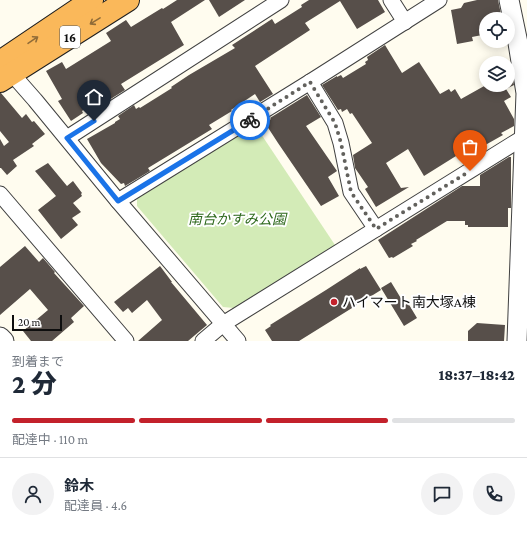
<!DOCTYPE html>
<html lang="ja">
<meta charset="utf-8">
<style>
:root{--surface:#fff;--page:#f2f2f3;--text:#1f2937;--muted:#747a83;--line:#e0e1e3;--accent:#c3212b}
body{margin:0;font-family:"Crimson Pro","Noto Sans JP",serif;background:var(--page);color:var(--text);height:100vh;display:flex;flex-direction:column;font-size:15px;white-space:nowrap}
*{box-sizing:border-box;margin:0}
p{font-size:13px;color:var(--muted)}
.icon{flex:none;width:22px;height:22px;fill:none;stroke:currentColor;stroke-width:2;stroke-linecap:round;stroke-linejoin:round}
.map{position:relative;height:341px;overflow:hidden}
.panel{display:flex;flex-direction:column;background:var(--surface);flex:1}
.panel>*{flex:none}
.tools{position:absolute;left:479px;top:12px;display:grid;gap:8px}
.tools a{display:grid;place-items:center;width:36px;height:36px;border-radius:50%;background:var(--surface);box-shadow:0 2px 10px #0003;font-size:20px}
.scale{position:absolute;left:12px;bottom:10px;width:50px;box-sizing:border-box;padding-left:4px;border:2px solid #0e0e0e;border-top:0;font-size:11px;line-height:14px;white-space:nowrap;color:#0e0e0e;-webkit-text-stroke:3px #fff;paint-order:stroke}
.pin{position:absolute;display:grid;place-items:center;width:34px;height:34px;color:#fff;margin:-41px -17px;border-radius:50% 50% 50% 0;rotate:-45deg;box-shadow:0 0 4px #0007}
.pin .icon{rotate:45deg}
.courier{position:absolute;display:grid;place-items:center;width:40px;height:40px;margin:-20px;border:3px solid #1a73e8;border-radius:50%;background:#fff;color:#222;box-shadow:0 1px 5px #0007}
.head em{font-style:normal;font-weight:800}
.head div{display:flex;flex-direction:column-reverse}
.head{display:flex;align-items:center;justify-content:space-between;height:68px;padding:0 12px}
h1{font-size:26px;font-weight:800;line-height:30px}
.bar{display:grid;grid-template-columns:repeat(4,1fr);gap:6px 4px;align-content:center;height:48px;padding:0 12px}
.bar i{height:5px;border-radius:3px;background:var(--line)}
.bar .active{background:var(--accent)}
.bar p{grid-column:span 4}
.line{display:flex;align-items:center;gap:10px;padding:0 12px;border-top:1px solid var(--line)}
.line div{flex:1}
.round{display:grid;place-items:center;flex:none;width:42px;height:42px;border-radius:21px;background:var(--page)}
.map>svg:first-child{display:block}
</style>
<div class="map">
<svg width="527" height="341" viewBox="0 0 527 341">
<rect width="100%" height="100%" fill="#fffcef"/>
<path fill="#d3ebb7" d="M255 125 335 245 234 308 223 307 137 206V199Z"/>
<g fill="#574f4a">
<path d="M177 0H205L171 22 184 45 121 84 125 90 109 100 106 95 82 111 83 113 71 121 58 101 62 99 46 71 62 62 66 69 111 41 106 33 126 20 131 27 162 8 163 9Z"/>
<path d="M209 0H245L219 17Z"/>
<path d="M309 0H378L385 12 357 29 340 1 305 23 310 30 255 66 273 94 260 102 255 94 231 110 232 111 209 125 212 129 148 168 150 171 125 186 124 183 121 184 101 163 87 139 115 123V122L120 119 118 116 134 105 136 109 139 107 140 108 172 88 171 87 189 75 235 48 232 45 272 19 275 24 302 7 301 5Z"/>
<path d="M477 0H498L502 19H486V34H482V35L472 37 473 41 457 44 451 10 461 8 464 3Z"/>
<path d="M385 45 402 73 419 62 440 94 449 89 451 92 455 89 461 99 486 85H508V72L511 70 514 85 506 89 511 97 504 101 514 119V126L501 133 503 135 480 148V141L424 176 408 149 386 163 401 188 409 187 376 207 365 189 368 187 355 168 353 155 372 143 352 113 350 114 347 109 342 112 341 109 338 110 322 85 337 76V77L341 75 343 78 366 64 365 62 368 60 367 57Z"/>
<path d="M0 93H1L22 118 26 114 32 122 34 121 45 134 32 144 34 146 13 160 17 166 7 175 1 168H0V139L4 146 9 142 0 131Z"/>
<path d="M307 95 321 117 306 126 337 171 328 177 339 196 321 206 278 143 265 123 271 119 270 118Z"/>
<path d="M509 157H511V194V193V208H508V227H468V225H465V221H447L416 240 417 241 411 244 413 246 393 258 392 257 389 258 378 240 462 186H480V175Z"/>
<path d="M48 163 67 186 73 181 82 193 81 194 82 196 73 203 81 212 72 218 78 225 61 239 38 210 56 196 35 171Z"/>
<path d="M25 246 39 262 43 258 55 272 54 273 84 306 71 318 74 322 52 341H31L23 331 48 310 30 289 0 315V267Z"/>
<path d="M160 266 172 282H171L207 325 188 341H138L162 320 147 300 132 313 128 308 123 312 114 302Z"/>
<path d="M366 266 381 290 299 341H272L265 330 271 326 270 325 326 290 360 268V269Z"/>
<path d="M391 282 405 305 408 303 417 318 404 326 381 288Z"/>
<path d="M477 323 505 325 504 341H468V331Z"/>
</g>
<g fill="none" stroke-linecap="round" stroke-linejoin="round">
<defs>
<g id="minor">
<path d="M391 0 405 22"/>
<path d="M6 67 35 100 118 201 238 341"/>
<path d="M310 82 335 123 341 143 351 192 376 229"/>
<path d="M67 138 281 0"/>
<path d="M0 194 126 341"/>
<path d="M118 201 310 82 439 0"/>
<path d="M203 341 223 324 524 137"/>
</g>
<g id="tertiary">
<path d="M509 0 518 43 526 93 517 341"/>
<path d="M0 337 4 341"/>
</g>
<g id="trunk">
<path d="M0 62 92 0"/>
<path d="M0 81 128 0"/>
</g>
</defs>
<use href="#minor" stroke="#414141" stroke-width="17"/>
<use href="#tertiary" stroke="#414141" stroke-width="21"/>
<use href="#trunk" stroke="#1f1f1f" stroke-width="24"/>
<use href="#minor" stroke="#fff" stroke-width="15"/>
<use href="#tertiary" stroke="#fff" stroke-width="19"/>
<use href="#trunk" stroke="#fab85a" stroke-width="22"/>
</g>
<defs><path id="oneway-shaft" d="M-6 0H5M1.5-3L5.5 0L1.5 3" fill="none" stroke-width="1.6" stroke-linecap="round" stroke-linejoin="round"/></defs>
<g stroke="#906c38">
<use href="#oneway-shaft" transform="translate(95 21) rotate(148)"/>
<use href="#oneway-shaft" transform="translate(33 40) rotate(-34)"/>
</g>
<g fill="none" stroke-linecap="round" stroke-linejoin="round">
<path stroke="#62615d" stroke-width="4" stroke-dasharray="0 7.2" d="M250 120 310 82 335 123 341 143 351 192 376 229 470 171"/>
<path stroke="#1a73e8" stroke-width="5" d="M94 121 67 138 118 201 250 120"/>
</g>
<circle fill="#c3212b" stroke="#fff" stroke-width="1.5" cx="334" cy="302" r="4"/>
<g text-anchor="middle" stroke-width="4" stroke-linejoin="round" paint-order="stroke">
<rect fill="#fff" stroke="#565656" stroke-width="1" x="60" y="26" width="20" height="22" rx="3"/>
<g font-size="13" font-weight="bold" fill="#0e0e0e">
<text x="70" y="42">16</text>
</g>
<g font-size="14" font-style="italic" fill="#2d681c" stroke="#fff">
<text x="237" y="224">南台かすみ公園</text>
</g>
<g font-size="14" fill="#0e0e0e" stroke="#fff" text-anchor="start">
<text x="342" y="307">ハイマート南大塚A棟</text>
</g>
</g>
</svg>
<div class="tools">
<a><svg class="icon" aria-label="locate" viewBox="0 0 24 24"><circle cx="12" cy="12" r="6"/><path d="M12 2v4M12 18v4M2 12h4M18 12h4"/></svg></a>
<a><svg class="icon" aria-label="layers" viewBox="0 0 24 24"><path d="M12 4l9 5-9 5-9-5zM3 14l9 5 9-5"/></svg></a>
</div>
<div class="scale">20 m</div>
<div class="pin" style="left:470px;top:171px;background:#ea580c"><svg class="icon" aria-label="bag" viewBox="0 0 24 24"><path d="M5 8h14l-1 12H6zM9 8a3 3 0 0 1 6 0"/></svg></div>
<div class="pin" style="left:94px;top:121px;background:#1f2937"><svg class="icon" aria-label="home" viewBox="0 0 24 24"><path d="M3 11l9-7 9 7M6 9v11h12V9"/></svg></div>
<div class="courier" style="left:250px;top:120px"><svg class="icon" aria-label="bike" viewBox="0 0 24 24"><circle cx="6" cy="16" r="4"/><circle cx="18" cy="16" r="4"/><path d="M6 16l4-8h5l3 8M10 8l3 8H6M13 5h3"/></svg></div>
</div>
<section class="panel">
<div class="head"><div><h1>2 分</h1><p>到着まで</p></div><em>18:37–18:42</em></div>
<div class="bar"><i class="active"></i><i class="active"></i><i class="active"></i><i></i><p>配達中 · 110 m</p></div>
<div class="line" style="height:72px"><a class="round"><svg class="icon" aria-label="person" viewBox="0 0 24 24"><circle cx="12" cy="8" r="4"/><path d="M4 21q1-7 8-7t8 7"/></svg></a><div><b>鈴木</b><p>配達員 · 4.6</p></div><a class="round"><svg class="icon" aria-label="chat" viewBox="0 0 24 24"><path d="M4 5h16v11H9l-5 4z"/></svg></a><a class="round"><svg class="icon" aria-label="phone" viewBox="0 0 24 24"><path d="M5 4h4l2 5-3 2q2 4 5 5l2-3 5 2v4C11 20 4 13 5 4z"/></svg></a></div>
</section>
